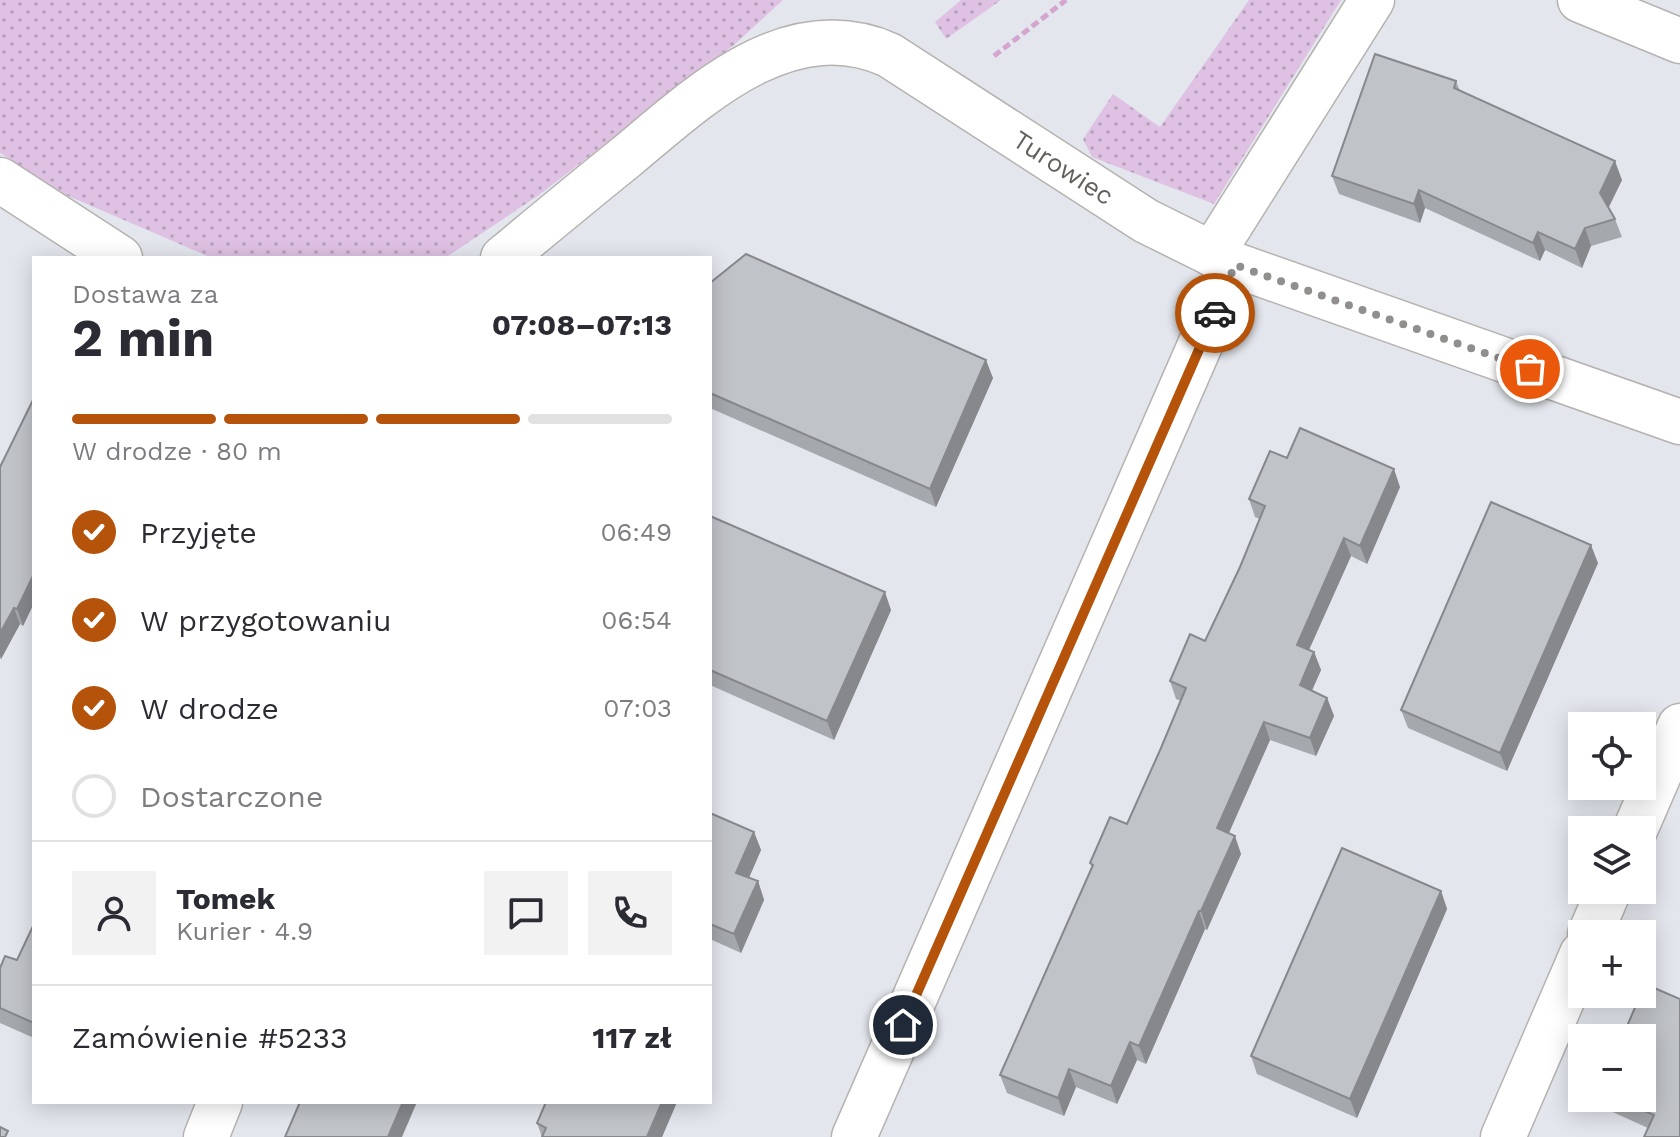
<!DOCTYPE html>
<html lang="pl">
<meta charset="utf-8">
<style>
:root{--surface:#fff;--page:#f2f2f3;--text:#2b2b33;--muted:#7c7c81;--line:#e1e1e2;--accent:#b45309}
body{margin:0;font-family:"Work Sans",sans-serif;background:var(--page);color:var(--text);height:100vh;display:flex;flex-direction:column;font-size:30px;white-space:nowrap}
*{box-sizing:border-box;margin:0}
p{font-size:26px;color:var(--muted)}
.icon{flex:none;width:44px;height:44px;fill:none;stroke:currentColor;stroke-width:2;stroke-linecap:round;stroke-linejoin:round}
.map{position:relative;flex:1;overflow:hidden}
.sheet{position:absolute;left:32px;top:256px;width:680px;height:848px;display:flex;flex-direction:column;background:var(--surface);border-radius:0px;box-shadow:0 4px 20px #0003}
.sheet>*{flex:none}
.controls{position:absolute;left:1568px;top:712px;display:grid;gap:16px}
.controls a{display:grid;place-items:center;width:88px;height:88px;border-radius:0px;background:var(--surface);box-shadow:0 4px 20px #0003;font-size:40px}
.pin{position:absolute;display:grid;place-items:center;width:68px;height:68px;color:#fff;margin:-34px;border:4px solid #fff;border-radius:50%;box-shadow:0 2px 8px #0007}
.courier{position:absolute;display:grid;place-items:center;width:80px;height:80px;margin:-40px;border:6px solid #b45309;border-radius:50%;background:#fff;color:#222;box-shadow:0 2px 10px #0007}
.headline em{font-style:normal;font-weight:700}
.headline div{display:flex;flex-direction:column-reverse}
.headline{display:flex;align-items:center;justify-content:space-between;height:136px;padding:0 40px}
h1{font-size:52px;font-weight:700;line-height:60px}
.bar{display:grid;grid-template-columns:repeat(4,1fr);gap:12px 8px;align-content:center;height:96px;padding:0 40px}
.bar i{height:10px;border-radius:6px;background:var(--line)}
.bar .selected{background:var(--accent)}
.bar p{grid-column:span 4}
.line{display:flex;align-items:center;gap:20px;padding:0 40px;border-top:2px solid var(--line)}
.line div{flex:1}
.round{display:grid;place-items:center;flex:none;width:84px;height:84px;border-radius:0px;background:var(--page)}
ol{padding:0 40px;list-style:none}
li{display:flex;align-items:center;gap:24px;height:88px}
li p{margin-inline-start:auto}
li .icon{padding:8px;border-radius:50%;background:var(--accent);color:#fff;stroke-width:4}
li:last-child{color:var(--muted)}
li i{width:44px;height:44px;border:4px solid var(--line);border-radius:50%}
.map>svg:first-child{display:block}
</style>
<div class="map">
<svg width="1680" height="1137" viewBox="0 0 1680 1137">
<defs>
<pattern id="grass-dots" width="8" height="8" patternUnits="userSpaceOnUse" patternTransform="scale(2)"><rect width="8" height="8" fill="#dfc1e4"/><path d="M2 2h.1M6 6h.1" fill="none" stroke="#b8a0bc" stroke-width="1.8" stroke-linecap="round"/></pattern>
</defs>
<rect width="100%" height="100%" fill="#e3e7ed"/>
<g fill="url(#grass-dots)">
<path d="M0 0H783L734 45 539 195 445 258H212L66 195 0 153Z"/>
<path d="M961 0H1001L946 39 935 22Z"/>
<path d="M1249 0H1341L1214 204 1092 157 1083 139 1113 94 1160 127Z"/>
</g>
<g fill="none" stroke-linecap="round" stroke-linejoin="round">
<defs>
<g id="minor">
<path d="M1580 0 1680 41"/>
<path d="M0 180 120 258"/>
<path d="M1212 254 1372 0"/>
<path id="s1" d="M503 258C544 224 585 190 626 157 698 97 788 10 889 55L1146 221 1235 265 1680 422"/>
<path d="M1635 830 1680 726"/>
<path d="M1590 934 1609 890"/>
<path d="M206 1137 220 1102"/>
<path d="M854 1137 1235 265"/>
<path d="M1503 1137 1582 954"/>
</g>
</defs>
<use href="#minor" stroke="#b5b2af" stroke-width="47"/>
<path stroke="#d5a4cf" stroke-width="5" stroke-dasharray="8 4" stroke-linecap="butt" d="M994 56 1066 0"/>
<use href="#minor" stroke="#fff" stroke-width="44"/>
</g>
<g fill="#a5a8ac">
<path d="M1456 81 1460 91 1622 180 1608 208 1615 219 1622 237 1591 246 1582 268 1545 250 1540 261 1425 208 1420 223 1339 194 1332 176Z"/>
<path d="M710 283 993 378 936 507 710 408Z"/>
<path d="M34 398V603L23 626 20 624 1 659 0 658V467Z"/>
<path d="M1287 458 1400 487 1367 564 1351 556 1309 650 1314 652 1321 670 1312 691 1327 698 1334 716 1316 756 1270 740 1229 833 1241 854 1207 930 1205 929 1146 1064 1137 1060 1117 1104 1076 1087 1064 1116 1007 1093 1000 1075 1092 869 1090 863 1127 824 1181 701 1176 699 1170 681 1205 641 1240 567 1260 519 1255 517 1249 499Z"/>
<path d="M710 516 891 610 834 740 710 685Z"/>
<path d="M1598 563 1507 771 1408 728 1401 710Z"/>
<path d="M710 813 754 832 761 850 749 878 758 881 764 900 741 953 710 939Z"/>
<path d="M1441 891 1447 909 1357 1118 1257 1074 1251 1056Z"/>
<path d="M34 924V1038L0 1023V968L17 960Z"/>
<path d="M1602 1098H1642L1680 1137 1648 1128 1606 1109Z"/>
<path d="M546 1102H677L662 1137H542L537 1123Z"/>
</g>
<g fill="#86888c">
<path d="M1615 161 1622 180 1607 211 1600 193Z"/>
<path d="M1419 190 1425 208 1420 223 1414 204Z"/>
<path d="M1585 228 1591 246 1582 268 1575 249Z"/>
<path d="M1538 232 1545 250 1540 261 1533 243Z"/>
<path d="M986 360 993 378 936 507 930 489Z"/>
<path d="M1394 469 1400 487 1367 564 1360 546Z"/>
<path d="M1344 538 1351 556 1303 663 1297 645Z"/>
<path d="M1591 545 1598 563 1507 771 1500 753Z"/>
<path d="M34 574V603L23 626 17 609Z"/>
<path d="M885 592 891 610 834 740 827 721Z"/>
<path d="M14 608 20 624 1 659 0 655V633Z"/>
<path d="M1314 652 1321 670 1306 703 1300 685Z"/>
<path d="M1327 698 1334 716 1316 756 1310 738Z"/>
<path d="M1264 722 1270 740 1223 846 1217 828Z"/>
<path d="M754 832 761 850 743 891 736 873Z"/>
<path d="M1235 836 1241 854 1207 930 1201 911Z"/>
<path d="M758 881 764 900 741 953 734 934Z"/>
<path d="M1441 891 1447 909 1357 1118 1350 1099Z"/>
<path d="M1199 911 1205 929 1146 1064 1139 1046Z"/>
<path d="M1130 1042 1137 1060 1117 1104 1111 1086Z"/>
<path d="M1069 1069 1076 1087 1064 1116 1058 1098Z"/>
<path d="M403 1102H417L402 1137H388Z"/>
<path d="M662 1102H677L662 1137H647Z"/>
</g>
<g fill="#c0c3c8" stroke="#86888c" stroke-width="2">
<path d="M1375 54 1456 81 1454 88 1615 161 1600 193 1615 219 1585 228 1575 249 1538 232 1533 243 1419 190 1414 204 1332 176Z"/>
<path d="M746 254 986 360 930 489 710 393V283Z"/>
<path d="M34 398V574L17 609 14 608 0 633V467Z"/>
<path d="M1300 428 1394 469 1360 546 1344 538 1297 645 1314 652 1300 685 1327 698 1310 738 1264 722 1217 828 1235 836 1201 911H1199L1139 1046 1130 1042 1111 1086 1069 1069 1058 1098 1000 1075 1093 865 1090 863 1110 817 1127 824 1161 748 1186 688 1170 681 1190 634 1205 641 1240 567 1265 506 1249 499 1270 451 1287 458Z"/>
<path d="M1491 502 1591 545 1500 753 1401 710Z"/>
<path d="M710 516 885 592 827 721 710 670Z"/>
<path d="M710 813 754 832 736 873 758 881 734 934 710 924Z"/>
<path d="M1342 848 1441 891 1350 1099 1251 1056Z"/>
<path d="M34 924V1023L0 1008V968L5 956 17 960Z"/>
<path d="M1645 984 1680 999V1137H1644L1654 1115 1616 1098H1642V1038H1622Z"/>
<path d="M300 1102H403L388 1137H285Z"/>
<path d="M546 1102H662L647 1137H542L546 1128 537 1123Z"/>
<path d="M0 1127 8 1131 5 1137H0Z"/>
</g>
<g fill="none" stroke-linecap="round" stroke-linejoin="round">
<path stroke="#908f8e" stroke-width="8" stroke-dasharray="0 14.4" d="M1215 313 1235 265 1530 369"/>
<path stroke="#b45309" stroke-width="10" d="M903 1025 1215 313"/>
</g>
<g text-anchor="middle" stroke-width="7" stroke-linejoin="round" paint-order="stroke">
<g font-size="26" fill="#635f5b" stroke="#fff">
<text dy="9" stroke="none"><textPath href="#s1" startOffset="666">Turowiec</textPath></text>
</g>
</g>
</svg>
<div class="controls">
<a><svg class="icon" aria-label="locate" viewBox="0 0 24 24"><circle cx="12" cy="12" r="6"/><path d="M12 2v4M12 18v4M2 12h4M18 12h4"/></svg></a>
<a><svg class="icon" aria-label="layers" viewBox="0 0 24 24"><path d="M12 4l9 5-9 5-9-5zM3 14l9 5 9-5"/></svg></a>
<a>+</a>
<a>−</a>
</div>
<div class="pin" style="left:1530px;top:369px;background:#ea580c"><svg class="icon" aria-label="bag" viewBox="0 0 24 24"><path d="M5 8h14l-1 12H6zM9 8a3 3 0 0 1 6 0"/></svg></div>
<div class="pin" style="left:903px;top:1025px;background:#1f2937"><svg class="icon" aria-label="home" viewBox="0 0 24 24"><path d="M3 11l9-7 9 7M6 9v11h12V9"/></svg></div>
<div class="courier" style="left:1215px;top:313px"><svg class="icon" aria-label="car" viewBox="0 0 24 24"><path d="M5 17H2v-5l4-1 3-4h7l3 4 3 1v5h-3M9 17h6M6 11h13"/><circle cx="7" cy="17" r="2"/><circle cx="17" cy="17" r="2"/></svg></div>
<section class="sheet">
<div class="headline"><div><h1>2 min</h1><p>Dostawa za</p></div><em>07:08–07:13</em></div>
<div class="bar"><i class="selected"></i><i class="selected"></i><i class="selected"></i><i></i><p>W drodze · 80 m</p></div>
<ol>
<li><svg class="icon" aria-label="check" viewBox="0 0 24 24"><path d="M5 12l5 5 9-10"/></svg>Przyjęte<p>06:49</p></li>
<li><svg class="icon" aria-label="check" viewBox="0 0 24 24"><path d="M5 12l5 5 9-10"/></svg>W przygotowaniu<p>06:54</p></li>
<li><svg class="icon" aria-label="check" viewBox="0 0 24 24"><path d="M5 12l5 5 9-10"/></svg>W drodze<p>07:03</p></li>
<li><i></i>Dostarczone</li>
</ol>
<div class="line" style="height:144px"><a class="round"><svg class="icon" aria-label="person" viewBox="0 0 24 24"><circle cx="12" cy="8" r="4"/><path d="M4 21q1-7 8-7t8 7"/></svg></a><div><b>Tomek</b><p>Kurier · 4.9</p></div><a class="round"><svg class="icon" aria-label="chat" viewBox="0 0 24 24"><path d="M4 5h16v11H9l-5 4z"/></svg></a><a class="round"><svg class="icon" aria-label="phone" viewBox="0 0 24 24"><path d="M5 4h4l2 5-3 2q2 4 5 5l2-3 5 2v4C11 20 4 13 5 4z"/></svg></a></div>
<div class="line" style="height:104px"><div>Zamówienie #5233</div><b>117 zł</b></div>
</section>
</div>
